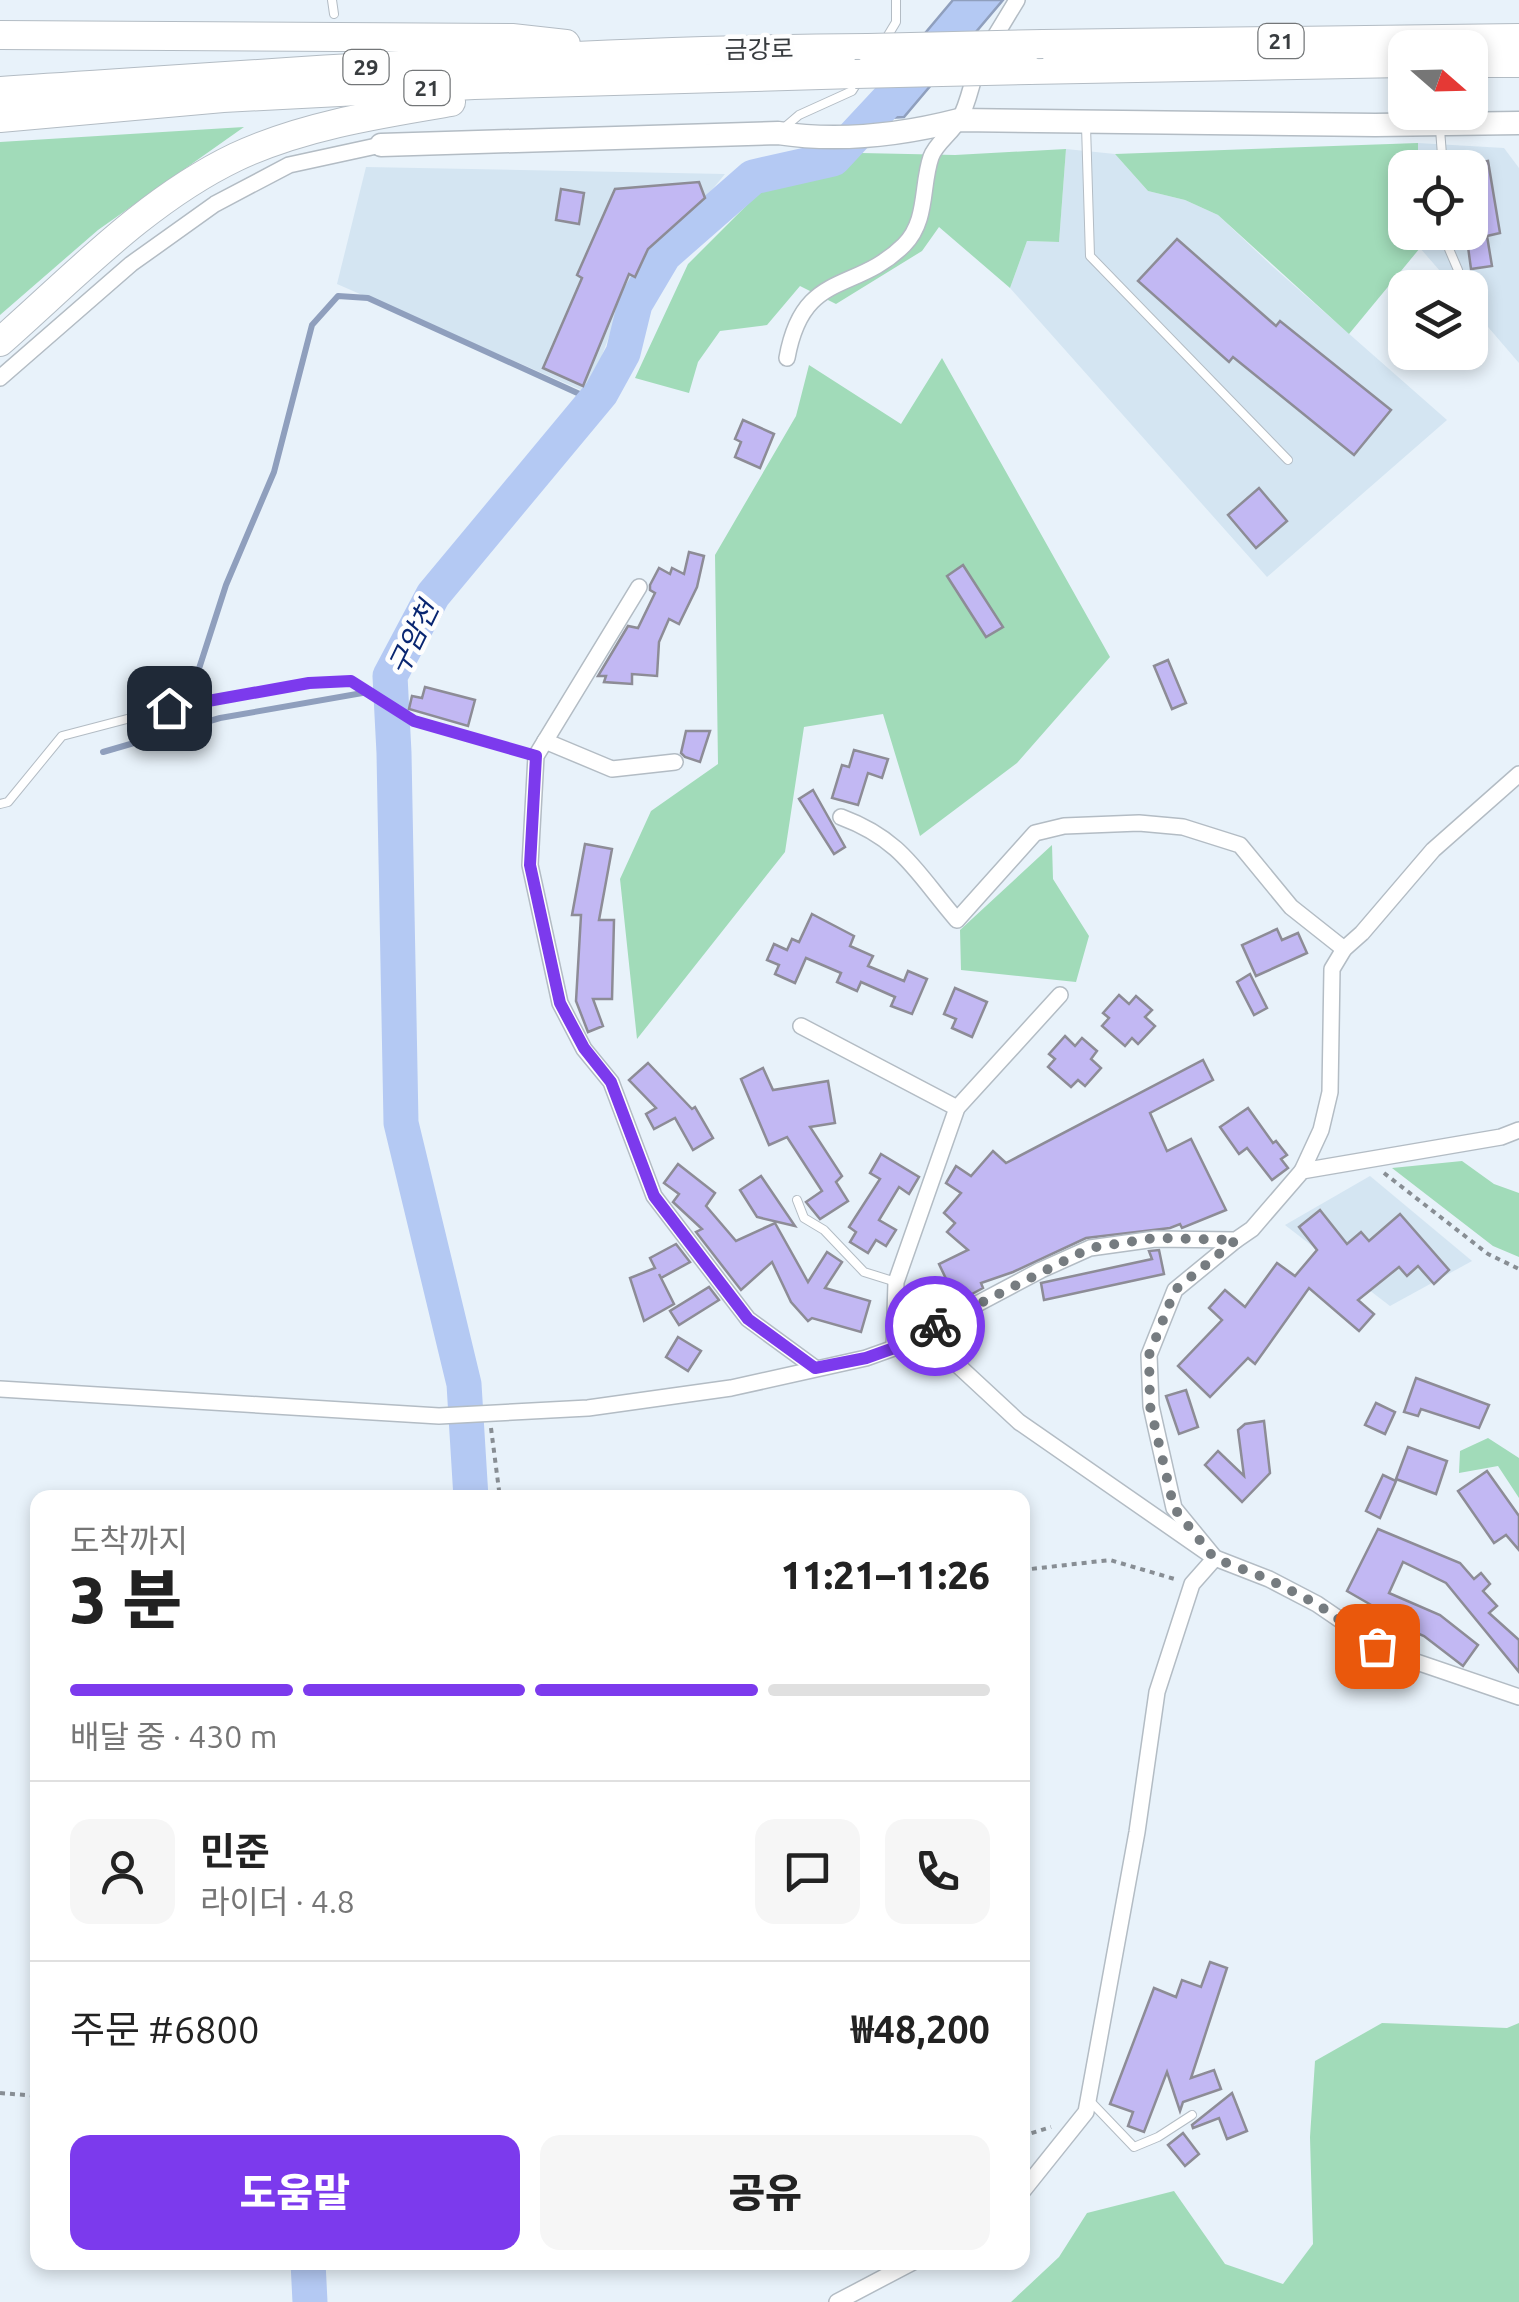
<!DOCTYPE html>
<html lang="ko">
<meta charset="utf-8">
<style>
:root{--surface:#fff;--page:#f6f6f6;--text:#222;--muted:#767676;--line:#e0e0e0;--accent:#7c3aed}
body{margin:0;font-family:Ubuntu,"Noto Sans KR",sans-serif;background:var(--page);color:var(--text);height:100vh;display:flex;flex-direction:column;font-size:38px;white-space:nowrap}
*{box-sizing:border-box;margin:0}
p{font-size:32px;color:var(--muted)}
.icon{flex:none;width:55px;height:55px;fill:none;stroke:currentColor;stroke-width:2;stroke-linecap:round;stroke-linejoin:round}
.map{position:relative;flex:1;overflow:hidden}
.side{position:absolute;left:30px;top:1490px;width:1000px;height:780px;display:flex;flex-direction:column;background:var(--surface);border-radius:20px;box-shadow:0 5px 15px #0003}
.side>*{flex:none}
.needle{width:65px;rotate:110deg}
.buttons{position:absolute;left:1388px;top:30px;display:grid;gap:20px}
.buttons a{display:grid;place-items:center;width:100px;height:100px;border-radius:20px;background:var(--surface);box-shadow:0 5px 15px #0003;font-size:50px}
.pin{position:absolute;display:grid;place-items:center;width:85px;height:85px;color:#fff;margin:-42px;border-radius:20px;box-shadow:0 5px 15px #0006}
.courier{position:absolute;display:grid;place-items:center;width:100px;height:100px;margin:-50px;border:8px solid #7c3aed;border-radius:50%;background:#fff;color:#222;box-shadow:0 2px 12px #0007}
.head em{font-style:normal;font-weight:800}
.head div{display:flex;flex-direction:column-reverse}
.head{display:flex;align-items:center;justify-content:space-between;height:170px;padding:0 40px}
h1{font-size:65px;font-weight:800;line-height:75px}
.bar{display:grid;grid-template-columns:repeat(4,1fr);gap:15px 10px;align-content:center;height:120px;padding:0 40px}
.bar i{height:12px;border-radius:8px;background:var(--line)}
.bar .on{background:var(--accent)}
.bar p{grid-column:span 4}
.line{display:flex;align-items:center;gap:25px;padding:0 40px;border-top:2px solid var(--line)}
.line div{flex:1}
.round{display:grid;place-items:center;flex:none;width:105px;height:105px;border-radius:20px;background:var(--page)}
.action{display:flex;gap:20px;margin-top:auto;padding:20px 40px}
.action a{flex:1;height:115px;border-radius:20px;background:var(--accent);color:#fff;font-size:40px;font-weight:800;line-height:115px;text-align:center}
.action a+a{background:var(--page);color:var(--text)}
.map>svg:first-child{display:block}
</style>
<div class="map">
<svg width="1519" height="2302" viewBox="0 0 1519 2302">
<rect width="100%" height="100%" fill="#e8f2fa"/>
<g fill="#d4e5f2">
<path d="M1418 143 1504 148 1519 168V363L1470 306V288L1454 287 1420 248V233L1470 232V168L1418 167Z"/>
<path d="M1066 149 1115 154 1148 191 1185 200 1218 215 1272 266 1447 420 1267 577 1010 288 1027 241 1059 242Z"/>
<path d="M366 167 725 174 624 296 588 393 337 284Z"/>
<path d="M1370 1176 1472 1261 1390 1306 1285 1225Z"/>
</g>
<g fill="#a1dbb9">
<path d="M244 127 98 230 0 315V142Z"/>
<path d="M1418 143V167L1405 168V232L1420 233V248L1349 334 1218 215 1185 200 1148 191 1115 154Z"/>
<path d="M1066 149 1059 242 1027 241 1010 288 939 227 922 251 836 304 800 286 767 325 720 331 698 362 689 393 635 378 688 264 765 187 837 170 861 153 955 155Z"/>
<path d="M942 358 1110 657 1017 763 920 836 883 714 804 727 785 852 637 1039 620 879 651 811 718 764 715 555 796 416 809 365 901 424Z"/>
<path d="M1052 845 1053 879 1089 936 1076 982 961 970 960 930Z"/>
<path d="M1462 1161 1494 1184 1519 1193V1257L1493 1246 1392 1168Z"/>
<path d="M1488 1438 1519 1458V1498L1498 1466 1459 1473 1460 1451Z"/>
<path d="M1382 2023 1507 2028 1519 2023V2302H1011L1059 2257 1087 2213 1174 2191 1225 2264 1283 2284 1313 2244 1310 2137 1315 2061Z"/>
</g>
<path fill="#b4c9f3" stroke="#8f9fbd" stroke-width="2.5" d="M953 0H1003L904 117 852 120Z"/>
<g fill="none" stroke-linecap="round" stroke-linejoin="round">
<g stroke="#8f9fbd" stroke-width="6">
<path d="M195 681 226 585 274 472 312 325 338 296 368 298 595 401"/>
<path d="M103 752 220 718 391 688"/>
</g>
<g stroke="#b4c9f3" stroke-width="35">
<path d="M471 1498 464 1384 401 1123 394 753 390 676 433 595 601 393 623 353 635 304 664 255 753 177 833 159 902 85"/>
<path d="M308 2262 310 2302"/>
</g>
</g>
<g fill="#c2b8f3" stroke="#8d8c96" stroke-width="2.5">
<path d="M1488 161 1500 233 1487 236 1492 266 1471 269 1466 232H1470V164Z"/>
<path d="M699 182 705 198 648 249 635 277 629 274 583 386 543 368 582 278 577 275 615 189Z"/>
<path d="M561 189 584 193 579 224 556 220Z"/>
<path d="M1177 239 1276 326 1280 321 1391 410 1354 455 1233 357 1229 362 1138 281Z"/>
<path d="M743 420 774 434 760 468 735 457 741 442 735 439Z"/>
<path d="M1259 488 1287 521 1256 548 1228 515Z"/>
<path d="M689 552 704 556 697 587 679 624 669 619 659 642 657 676 632 674V684L604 682 606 676H598L628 626 638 628 655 593 650 590V585L659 568 670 574 672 568 684 574Z"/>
<path d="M963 565 1003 627 986 637 947 576Z"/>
<path d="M1168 660 1186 703 1172 709 1154 666Z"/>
<path d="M425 687 475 700 468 726 409 709 412 696 422 698Z"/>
<path d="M686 731H710L700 762 685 757 681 753Z"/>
<path d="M854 750 888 759 882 778 868 773 858 805 832 798 842 765 849 767Z"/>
<path d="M813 790 845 847 834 854 799 799Z"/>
<path d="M585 844 612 849 599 920H614L612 999H593L603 1026 588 1032 576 1001 581 915H572Z"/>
<path d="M812 914 854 936 850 946 873 956 868 966 904 981 908 971 927 979 912 1014 891 1006 895 997 861 982 857 991 837 982 841 973 806 958 795 983 775 974 779 965 767 960 774 944 787 950 792 939 799 942Z"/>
<path d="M1277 929 1282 940 1298 933 1307 953 1256 976 1242 945Z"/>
<path d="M1250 974 1267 1008 1254 1015 1237 982Z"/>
<path d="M955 988 987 1002 972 1037 952 1028 956 1019 944 1014Z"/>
<path d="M1119 995 1129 1004 1136 996 1152 1010 1145 1017 1155 1026 1138 1044 1132 1038 1125 1046 1102 1026 1109 1018 1103 1013Z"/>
<path d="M1065 1036 1075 1046 1082 1038 1097 1051 1091 1059 1101 1068 1085 1086 1078 1080 1071 1087 1048 1067 1055 1059 1049 1054Z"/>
<path d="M1203 1060 1213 1080 1150 1113 1167 1151 1191 1139 1226 1210 1182 1228 1180 1224 1170 1228 1086 1238 1013 1272 981 1283 983 1288 957 1302 939 1264 968 1250 947 1232 955 1223 944 1213 961 1193 946 1183 956 1166 971 1176 993 1151 1006 1163Z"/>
<path d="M648 1063 692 1109 695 1107 713 1138 693 1150 675 1118 654 1129 646 1114 656 1108 629 1080Z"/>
<path d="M763 1068 773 1090 828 1081 835 1123 810 1127 842 1176 836 1182 848 1201 820 1219 806 1202 822 1191 787 1137 769 1145 741 1079Z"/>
<path d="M1248 1108 1273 1143 1276 1141 1287 1155 1281 1159 1288 1168 1272 1180 1247 1148 1239 1154 1220 1127Z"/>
<path d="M881 1154 919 1177 909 1194 899 1187 879 1220 896 1230 886 1246 876 1240 868 1253 850 1242 856 1232 849 1227 880 1179 870 1173Z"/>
<path d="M678 1164 715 1193 706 1206 736 1241 775 1223 808 1282 827 1252 842 1262 825 1288 870 1301 861 1332 812 1318 808 1321 791 1302 772 1262 741 1290 696 1232 702 1229 673 1202 679 1194 664 1183Z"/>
<path d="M761 1176 795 1226 757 1217 740 1190Z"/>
<path d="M1320 1210 1347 1244 1361 1232 1369 1241 1400 1214 1449 1270 1434 1284 1418 1266 1407 1276 1399 1267 1358 1300 1374 1314 1359 1331 1309 1288 1255 1364 1248 1358 1210 1397 1178 1366 1222 1320 1209 1308 1225 1290 1245 1307 1277 1263 1295 1276 1317 1250 1299 1227Z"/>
<path d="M676 1244 690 1262 661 1278 659 1274 674 1304 644 1321 630 1278 655 1268 650 1258Z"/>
<path d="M1159 1250 1164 1274 1044 1300 1041 1283 1152 1259 1149 1251Z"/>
<path d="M709 1287 719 1300 679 1325 670 1311Z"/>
<path d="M678 1337 701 1351 688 1371 666 1357Z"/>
<path d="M1416 1378 1489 1405 1479 1428 1421 1409 1418 1416 1404 1412Z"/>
<path d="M1186 1390 1198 1427 1179 1434 1166 1396Z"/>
<path d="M1376 1403 1395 1412 1385 1434 1365 1425Z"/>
<path d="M1264 1421 1270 1473 1242 1502 1205 1465 1218 1451 1244 1476 1238 1430 1245 1424Z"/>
<path d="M1408 1447 1447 1461 1436 1494 1396 1479Z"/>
<path d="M1487 1471 1519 1516V1550L1506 1535 1494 1543 1458 1491Z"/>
<path d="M1383 1475 1396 1481 1380 1518 1366 1511Z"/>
<path d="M1378 1529 1460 1563 1474 1579 1481 1573 1490 1584 1483 1591 1497 1606 1489 1613 1519 1640V1672L1446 1583 1403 1562 1389 1593 1440 1615 1478 1645 1463 1666 1424 1636 1371 1613 1373 1606 1347 1591Z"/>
<path d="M1210 1962 1227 1968 1191 2078 1214 2070 1221 2089 1183 2102 1180 2111 1167 2072 1144 2132 1128 2126 1133 2112 1110 2104 1154 1988 1176 1997 1182 1980 1201 1987Z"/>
<path d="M1232 2093 1247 2131 1227 2139 1219 2118 1193 2128 1192 2125Z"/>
<path d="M1183 2133 1199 2154 1185 2166 1168 2145Z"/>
</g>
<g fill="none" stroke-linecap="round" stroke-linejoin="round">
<defs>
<g id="lane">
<path d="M332 0 334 14"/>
<path d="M884 42 896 22V0"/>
<path d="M1086 126 1090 256 1288 460"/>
<path d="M785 127 799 115 852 91 857 83"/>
<path d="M1440 129 1443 168"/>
<path d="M1448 232 1449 249 1458 270"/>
<path d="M0 804 8 802 62 736 169 708 309 683 351 681 414 721 536 756"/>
<path d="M797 1200 804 1218 824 1230 864 1272 896 1282"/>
<path d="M1089 2100 1134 2147 1158 2137 1192 2115"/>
</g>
<g id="street">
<path d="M988 48 1017 0"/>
<path d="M787 358C803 269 855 294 904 245 928 221 921 186 931 157 936 143 952 133 959 120 968 105 971 85 977 68"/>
<path d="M0 378 131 264 215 204 289 165 381 145"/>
<path d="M639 587 536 756 530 865 560 1003 584 1049 611 1082 654 1196 748 1319 815 1368"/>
<path d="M545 741 612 769 675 762"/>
<path d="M841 817C903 840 917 874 957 920L1035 833 1064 826 1139 823 1183 827 1240 845 1291 907 1344 949"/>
<path d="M801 1026 957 1108"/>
<path d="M1302 1171 1321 1130 1330 1092 1332 969 1344 949 1362 933 1433 850 1519 774"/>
<path d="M1236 1240 1175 1290 1149 1355 1151 1406 1174 1508 1215 1558 1269 1579 1317 1604 1377 1645 1399 1656 1519 1697"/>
<path d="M922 1332 1019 1422 1215 1558 1192 1584 1157 1692 1137 1832 1086 2112 1022 2192"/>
<path d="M894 1348 896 1282 957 1108 1060 995"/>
<path d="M0 1389 439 1416 588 1408 731 1388 866 1358 894 1348 1041 1270 1090 1248 1155 1239 1236 1240 1252 1229 1302 1171 1501 1137 1519 1130"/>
<path d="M837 2302 913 2262"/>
</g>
<path id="secondary" d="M381 145 778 133C838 142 901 135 959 120L1375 125 1519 123"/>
<g id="highway">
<path d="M0 35 512 38 566 44"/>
<path d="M1043 44 1519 38"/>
<path d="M1470 63H1519"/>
<path d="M1029 70 1405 63"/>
<path d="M0 91C289 72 578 50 868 48"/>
<path d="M0 118 223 98 474 85 855 74"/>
<path d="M0 342C74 277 146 200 236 157 302 126 379 114 451 102"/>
</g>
</defs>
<use href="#lane" stroke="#b3bcc4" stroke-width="10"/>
<use href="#street" stroke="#b3bcc4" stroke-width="18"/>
<use href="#secondary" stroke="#b3bcc4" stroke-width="25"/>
<use href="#highway" stroke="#b3bcc4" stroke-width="30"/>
<g stroke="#888e94" stroke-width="4" stroke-dasharray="5 5" stroke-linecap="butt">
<path d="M1384 1173 1488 1254 1519 1269"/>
<path d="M491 1428 500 1498"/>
<path d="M1022 1570 1110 1560 1178 1580"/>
<path d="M0 2093 38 2096"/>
<path d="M1022 2136 1051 2127"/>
</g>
<use href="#lane" stroke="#fff" stroke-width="8"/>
<use href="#street" stroke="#fff" stroke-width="15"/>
<use href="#secondary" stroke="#fff" stroke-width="22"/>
<use href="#highway" stroke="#fff" stroke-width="28"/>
<defs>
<g id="highway-bridge">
<path d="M868 48 1043 44"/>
<path d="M855 74 1029 70"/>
</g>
</defs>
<use href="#highway-bridge" stroke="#b3bcc4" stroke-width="30" stroke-linecap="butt"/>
<use href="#highway-bridge" stroke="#fff" stroke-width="28"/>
</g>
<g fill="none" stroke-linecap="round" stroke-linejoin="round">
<path stroke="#767c80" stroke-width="10" stroke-dasharray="0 18" d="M935 1326 1090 1248 1154 1238 1236 1240 1175 1290 1149 1355 1150 1406 1174 1508 1214 1558 1268 1579 1317 1604 1377 1646"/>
<path stroke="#7c3aed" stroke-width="12" d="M169 708 309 683 351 681 414 721 536 756 530 865 560 1003 584 1048 611 1082 654 1196 748 1319 815 1368 866 1358 894 1348 935 1326"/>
</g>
<g text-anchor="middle" stroke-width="9" stroke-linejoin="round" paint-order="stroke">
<g fill="#fefefe" stroke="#737678" stroke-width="2.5">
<rect x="1258.5" y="24" width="45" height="34" rx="8"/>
<rect x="343.5" y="50" width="45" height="34" rx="8"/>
<rect x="404.5" y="71" width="45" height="34" rx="8"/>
</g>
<g font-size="22" font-weight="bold" fill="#383c3f">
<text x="1281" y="49">21</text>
<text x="366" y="75">29</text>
<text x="427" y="96">21</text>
</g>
<g font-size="25" fill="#383c3f" stroke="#fefefe">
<text transform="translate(759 49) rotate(-1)" y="9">금강로</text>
</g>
<g font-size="28" font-style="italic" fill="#092671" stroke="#fefefe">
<text transform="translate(413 638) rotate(-64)" y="10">구암천</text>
</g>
</g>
</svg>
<div class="buttons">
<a><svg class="needle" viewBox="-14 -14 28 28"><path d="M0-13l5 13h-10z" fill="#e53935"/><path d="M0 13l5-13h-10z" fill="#767676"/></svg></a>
<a><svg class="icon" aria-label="locate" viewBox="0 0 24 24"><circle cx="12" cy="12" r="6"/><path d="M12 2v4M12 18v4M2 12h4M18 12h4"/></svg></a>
<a><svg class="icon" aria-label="layers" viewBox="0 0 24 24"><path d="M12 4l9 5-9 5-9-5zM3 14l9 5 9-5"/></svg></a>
</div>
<div class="pin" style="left:1377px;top:1646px;background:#ea580c"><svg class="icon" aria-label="bag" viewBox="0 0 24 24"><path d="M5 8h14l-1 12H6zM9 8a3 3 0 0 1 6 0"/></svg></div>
<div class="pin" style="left:169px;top:708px;background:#1f2937"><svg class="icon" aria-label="home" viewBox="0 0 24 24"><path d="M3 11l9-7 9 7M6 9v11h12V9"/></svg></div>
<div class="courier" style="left:935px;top:1326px"><svg class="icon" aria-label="bike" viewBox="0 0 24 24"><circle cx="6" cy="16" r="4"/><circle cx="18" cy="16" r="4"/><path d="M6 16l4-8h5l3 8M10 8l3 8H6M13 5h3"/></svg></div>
<section class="side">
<div class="head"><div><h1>3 분</h1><p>도착까지</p></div><em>11:21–11:26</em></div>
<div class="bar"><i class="on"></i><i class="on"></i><i class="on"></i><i></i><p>배달 중 · 430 m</p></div>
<div class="line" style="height:180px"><a class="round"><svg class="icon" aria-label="person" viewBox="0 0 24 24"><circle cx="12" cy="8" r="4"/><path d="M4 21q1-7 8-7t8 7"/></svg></a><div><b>민준</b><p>라이더 · 4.8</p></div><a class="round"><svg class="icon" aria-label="chat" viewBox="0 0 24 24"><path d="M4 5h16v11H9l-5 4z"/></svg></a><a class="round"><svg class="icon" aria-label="phone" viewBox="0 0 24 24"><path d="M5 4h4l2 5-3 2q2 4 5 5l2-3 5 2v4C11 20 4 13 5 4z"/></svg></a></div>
<div class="line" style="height:130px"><div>주문 #6800</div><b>₩48,200</b></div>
<div class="action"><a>도움말</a><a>공유</a></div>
</section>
</div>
